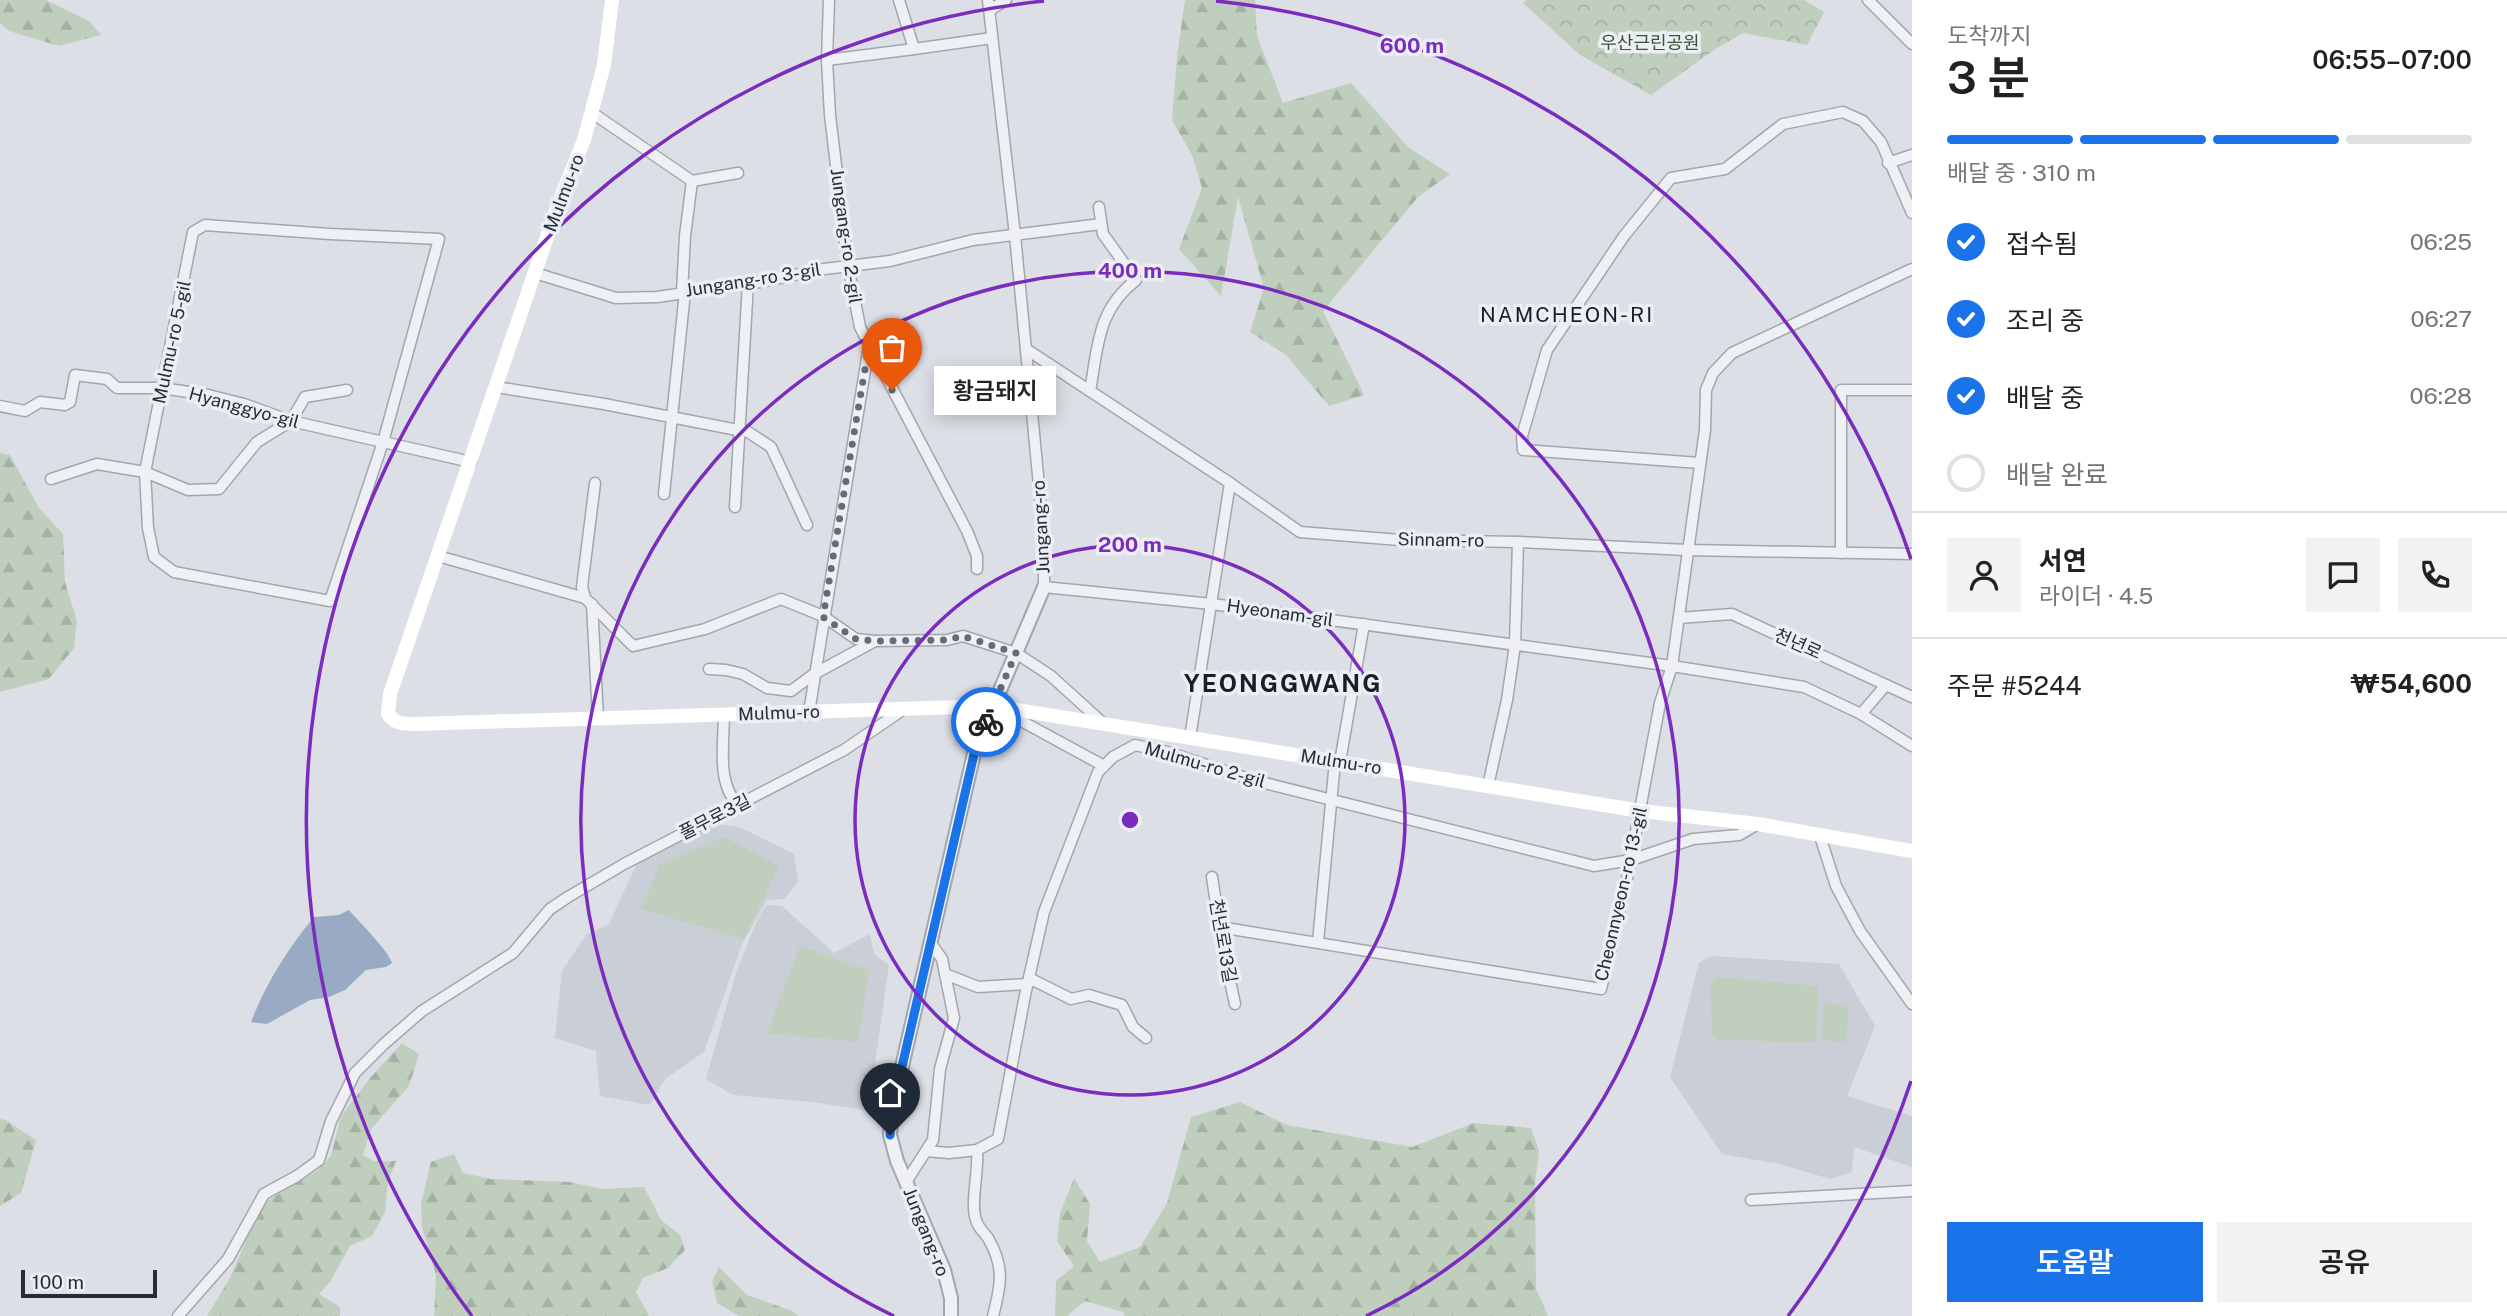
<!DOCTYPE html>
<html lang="ko">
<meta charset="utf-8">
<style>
:root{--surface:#fff;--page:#f2f2f2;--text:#222;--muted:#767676;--line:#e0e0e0;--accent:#1a73e8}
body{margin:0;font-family:"Public Sans","Noto Sans KR",sans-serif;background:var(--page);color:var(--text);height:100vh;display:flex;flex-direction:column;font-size:26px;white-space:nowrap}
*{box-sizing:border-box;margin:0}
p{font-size:23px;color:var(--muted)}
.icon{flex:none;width:38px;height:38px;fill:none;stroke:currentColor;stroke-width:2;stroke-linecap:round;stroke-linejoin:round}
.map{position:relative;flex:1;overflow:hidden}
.details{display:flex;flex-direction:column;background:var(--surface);width:595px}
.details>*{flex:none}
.scale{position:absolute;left:21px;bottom:18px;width:136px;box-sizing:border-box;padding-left:7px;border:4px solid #272c3a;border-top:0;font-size:19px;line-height:24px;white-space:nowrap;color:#272c3a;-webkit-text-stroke:5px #ebeef3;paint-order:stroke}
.pin{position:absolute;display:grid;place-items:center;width:60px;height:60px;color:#fff;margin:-72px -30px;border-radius:50% 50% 50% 0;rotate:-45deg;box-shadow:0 0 7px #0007}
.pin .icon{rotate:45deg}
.courier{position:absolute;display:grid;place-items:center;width:70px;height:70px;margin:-35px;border:5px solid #1a73e8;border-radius:50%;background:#fff;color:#222;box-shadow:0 2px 9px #0007}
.bubble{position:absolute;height:49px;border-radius:0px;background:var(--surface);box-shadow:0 4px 18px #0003;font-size:23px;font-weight:600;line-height:49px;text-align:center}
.headline em{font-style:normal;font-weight:600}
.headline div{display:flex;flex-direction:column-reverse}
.headline{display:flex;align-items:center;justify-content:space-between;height:119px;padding:0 35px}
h1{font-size:46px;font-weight:600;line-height:52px}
.bar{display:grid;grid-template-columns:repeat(4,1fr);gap:10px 7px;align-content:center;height:84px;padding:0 35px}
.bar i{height:9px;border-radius:5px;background:var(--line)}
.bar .current{background:var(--accent)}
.bar p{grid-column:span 4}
.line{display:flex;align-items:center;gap:18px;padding:0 35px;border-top:2px solid var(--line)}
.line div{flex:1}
.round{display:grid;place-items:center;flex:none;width:74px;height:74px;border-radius:0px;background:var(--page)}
ol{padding:0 35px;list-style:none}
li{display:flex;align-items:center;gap:21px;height:77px}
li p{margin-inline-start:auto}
li .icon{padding:7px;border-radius:50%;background:var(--accent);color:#fff;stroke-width:4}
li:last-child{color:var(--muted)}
li i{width:38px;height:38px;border:4px solid var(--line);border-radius:50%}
.cta{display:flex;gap:14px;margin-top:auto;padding:14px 35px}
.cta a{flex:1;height:80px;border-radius:0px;background:var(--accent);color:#fff;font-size:28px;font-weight:600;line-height:80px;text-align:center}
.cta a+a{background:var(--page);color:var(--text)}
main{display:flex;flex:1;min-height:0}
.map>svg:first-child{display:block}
</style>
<main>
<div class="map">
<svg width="1912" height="1316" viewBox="0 0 1912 1316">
<defs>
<pattern id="forest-firs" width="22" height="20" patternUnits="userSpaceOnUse" patternTransform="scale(1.75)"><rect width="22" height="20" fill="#c0cfbd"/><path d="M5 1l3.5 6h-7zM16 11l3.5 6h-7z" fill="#a5b2a3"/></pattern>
<pattern id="park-crowns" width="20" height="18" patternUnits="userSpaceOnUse" patternTransform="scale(1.75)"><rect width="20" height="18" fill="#c0cfbd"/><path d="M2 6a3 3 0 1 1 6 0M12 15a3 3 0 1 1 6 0" fill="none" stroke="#a5b2a3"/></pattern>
</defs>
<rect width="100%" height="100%" fill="#dcdfe5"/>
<g fill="#caced6">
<path d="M717 824 739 827 794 854 798 882 784 899 767 900 742 944 704 1052 665 1079 650 1105 600 1096 596 1051 555 1038 562 971 586 935 609 924 637 863Z"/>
<path d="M766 905 782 906 834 953 870 934 874 954 889 965 873 1078 865 1110 812 1102 733 1095 706 1079 736 973 757 920Z"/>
<path d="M1713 956 1839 964 1875 1026 1847 1096 1912 1116V1167L1854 1147 1852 1172 1830 1179 1780 1164 1722 1154 1670 1077 1699 962Z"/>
</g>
<g fill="#c0cfbd">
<path d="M724 837 779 866 744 939 641 909 660 864Z"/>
<path d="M800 946 869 970 858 1042 767 1033Z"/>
<path d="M1718 977 1818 986 1816 1042 1718 1040 1712 1036 1710 982Z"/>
<path d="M1824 1003 1849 1005 1846 1043 1822 1040Z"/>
</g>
<g fill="url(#forest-firs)">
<path d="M0 0H46L89 21 101 35 59 46 9 31 0 23Z"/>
<path d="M1185 0H1255L1257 36 1283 103 1351 83 1409 148 1450 174 1418 197 1323 311 1364 395 1329 406 1286 355 1250 332 1264 288 1238 197 1221 296 1179 249 1202 188 1192 155 1172 120 1177 57Z"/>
<path d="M0 453 10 455 39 508 63 534 65 582 77 621 74 648 49 679 0 692Z"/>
<path d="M402 1043 419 1054 409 1086 371 1129 363 1155 374 1161H396L388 1181 385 1213 372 1236 350 1246 330 1282 319 1294 340 1307V1316H207L230 1278 249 1233 267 1201 317 1171 331 1156 341 1116 370 1078Z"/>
<path d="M1240 1102 1287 1125 1412 1147 1474 1123 1531 1128 1539 1151 1535 1184 1536 1289 1548 1316H1125L1123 1312 1085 1301 1067 1316H1055L1056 1281 1074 1266 1057 1241 1060 1213 1074 1178 1090 1204 1087 1241 1100 1262 1140 1247 1167 1203 1191 1117Z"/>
<path d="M0 1119 5 1120 36 1140 21 1193 0 1206Z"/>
<path d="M454 1154 463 1173 491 1179 570 1182 602 1189 644 1187 661 1220 680 1235 685 1250 668 1268 643 1278 636 1292 649 1316H434L436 1275 422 1227 421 1204 431 1162Z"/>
<path d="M719 1267 747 1295 792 1311 798 1316H739L717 1303 712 1281Z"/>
</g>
<path fill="url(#park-crowns)" d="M1527 0H1804L1824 12 1807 45 1743 33 1714 50 1651 95 1580 55 1523 3Z"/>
<path fill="#98aac4" d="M349 910C359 922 388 950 392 963L386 967 366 970 345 990 329 997 310 1000 267 1024 251 1022C266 983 287 950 314 917L339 915Z"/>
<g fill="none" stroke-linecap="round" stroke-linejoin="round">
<defs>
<g id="minor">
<path d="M829 0 827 60 830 115 848 266 860 327 967 531 977 556V569"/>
<path d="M899 0 914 49 992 38"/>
<path d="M988 0 1015 235 1044 538V587L1212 604 1672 666 1804 687 1861 714 1912 746"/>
<path d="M1868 0 1912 44"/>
<path d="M990 10 1006 0"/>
<path d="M827 60 914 49"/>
<path d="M591 112 692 181 685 236 682 292"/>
<path d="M1888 163 1912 155"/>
<path d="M692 181 738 173"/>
<path d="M205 225 330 234 439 239 383 442 330 601 174 572 154 557 148 528 145 472 193 232Z"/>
<path d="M535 273 616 298 657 297 760 282 824 269 890 261 973 240 1101 224"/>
<path d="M1026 349 1230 483 1300 532 1400 540 1518 542 1687 550 1912 554"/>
<path d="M496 387 604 404 748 432 771 447 807 525"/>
<path d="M1090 391C1098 347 1097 310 1136 280L1103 234 1099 207"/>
<path d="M0 406 25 411 40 402 65 405 70 402 75 375 107 379 117 388H162L208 395 244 404 291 421 471 462"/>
<path d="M1700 463 1523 450 1522 436 1547 350 1624 236 1671 178 1725 169 1783 124 1843 112 1863 121 1881 142 1912 213"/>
<path d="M51 479 97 464 145 472 188 490 219 489 257 442 291 421 305 397 347 390"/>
<path d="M595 483 582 587 585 598 633 646 705 629 781 599 823 616 856 639 875 641 947 640 963 636 1016 653 1051 676 1104 724"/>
<path d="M664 494 685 292"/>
<path d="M735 507 748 283"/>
<path d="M1841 553V390H1912"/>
<path d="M438 556 585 598"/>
<path d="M592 604 598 718"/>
<path d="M1679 618 1732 614 1912 697"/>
<path d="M709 669 726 670 743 674 767 688 791 691 814 674 875 641"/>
<path d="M1003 711 1104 766"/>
<path d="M809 712 869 346"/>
<path d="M724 714C724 741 716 786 739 805"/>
<path d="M1861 714 1886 685"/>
<path d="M1190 738 1230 483"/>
<path d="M1340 762 1364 624"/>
<path d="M1488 786 1507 700 1515 645 1518 542"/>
<path d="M1820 836 1836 886 1860 931 1912 1004"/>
<path d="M1212 877 1223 949 1235 1004"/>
<path d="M1219 927 1601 989 1628 874 1660 703 1672 666 1705 430 1706 390 1713 373 1732 353 1912 269"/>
<path d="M1318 942 1335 761"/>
<path d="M945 974 978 987 1028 984"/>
<path d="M1029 978 1071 999 1089 995 1122 1005 1133 1027 1146 1038"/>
<path d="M926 1151 949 1153 977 1150"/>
<path d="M906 1182 933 1140 940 1069 954 1018 942 959 930 942"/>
<path d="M1751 1200 1912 1191"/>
<path d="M178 1316 228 1259 264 1194 297 1176 319 1160 331 1121 355 1073 384 1044 422 1011 513 953 550 909 568 897 624 864 844 750 904 709"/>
<path d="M993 1316C1001 1285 1005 1267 988 1238 984 1232 978 1228 976 1220 970 1203 979 1172 977 1150L998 1139 1025 995 1044 912 1098 772 1113 757 1135 745 1167 752 1249 779 1594 866 1631 860 1693 839 1739 835 1758 824"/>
</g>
<path id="tertiary" d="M951 1316V1298L944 1270 897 1161 890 1135 892 1110 975 749 1044 587"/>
</defs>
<use href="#minor" stroke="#a2a6ae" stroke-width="13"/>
<use href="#tertiary" stroke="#a2a6ae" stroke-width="16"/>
<use href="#minor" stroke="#eef0f4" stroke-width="10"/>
<use href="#tertiary" stroke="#eef0f4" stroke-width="12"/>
<path stroke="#fff" stroke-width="14" d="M612 0 604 65 584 140 559 202 390 694 388 714C395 724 404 724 416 724L993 706 1641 811 1758 824 1912 851"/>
</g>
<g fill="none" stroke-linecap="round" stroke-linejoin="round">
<path stroke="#666b76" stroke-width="7" stroke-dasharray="0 12.6" d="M892 390 869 345 823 617 856 639 875 641 947 640 962 636 1016 653 986 722"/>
<path stroke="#1a73e8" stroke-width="9" d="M890 1135 892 1110 975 750 986 722"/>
</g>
<g fill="none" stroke="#7b2cbf" stroke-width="3.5">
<circle cx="1130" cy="820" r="275"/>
<path d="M894 1316A549 549 0 1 1 1366 1316"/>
<path d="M1911 1081A824 824 0 0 1 1788 1316M472 1316A824 824 0 0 1 1044 1M1216 1A824 824 0 0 1 1911 559"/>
</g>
<g text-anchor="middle" stroke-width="7" stroke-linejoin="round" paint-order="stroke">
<g font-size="18" fill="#385535" stroke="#ebeef3">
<text x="1650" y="49">우산근린공원</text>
</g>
<g font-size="18" fill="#272c3a" stroke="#ebeef3">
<text transform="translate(564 193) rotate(-69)" y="6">Mulmu-ro</text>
<text transform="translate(846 236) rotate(82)" y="6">Jungang-ro 2-gil</text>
<text transform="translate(753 280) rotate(-9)" y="6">Jungang-ro 3-gil</text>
<text transform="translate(172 342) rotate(-78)" y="6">Mulmu-ro 5-gil</text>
<text transform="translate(244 408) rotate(15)" y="6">Hyanggyo-gil</text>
<text transform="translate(1041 527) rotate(-93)" y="6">Jungang-ro</text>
<text transform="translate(1441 540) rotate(1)" y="6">Sinnam-ro</text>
<text transform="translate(1280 613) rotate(8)" y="6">Hyeonam-gil</text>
<text transform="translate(1798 644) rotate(24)" y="6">천년로</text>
<text transform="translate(779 713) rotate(-2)" y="6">Mulmu-ro</text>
<text transform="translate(1341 762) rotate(9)" y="6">Mulmu-ro</text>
<text transform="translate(1205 765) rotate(16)" y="6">Mulmu-ro 2-gil</text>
<text transform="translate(715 817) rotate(-27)" y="6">풀무로3길</text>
<text transform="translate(1621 894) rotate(-77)" y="6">Cheonnyeon-ro 13-gil</text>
<text transform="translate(1223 941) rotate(80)" y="6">천년로13길</text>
<text transform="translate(926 1232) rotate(68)" y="6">Jungang-ro</text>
</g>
<g font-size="21" letter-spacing="2" fill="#191e2b" stroke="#ebeef3">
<text x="1567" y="322">NAMCHEON-RI</text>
</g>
<g font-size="24" font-weight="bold" letter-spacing="2" fill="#191e2b" stroke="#ebeef3">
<text x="1283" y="692">YEONGGWANG</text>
</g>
</g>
<circle cx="1130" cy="820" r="10" fill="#7b2cbf" stroke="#ebeef3" stroke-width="3.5"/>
<g font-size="21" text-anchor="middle" font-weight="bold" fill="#7b2cbf" stroke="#ebeef3" stroke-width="7" stroke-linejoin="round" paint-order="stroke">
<text x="1412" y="53">600 m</text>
<text x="1130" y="278">400 m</text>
<text x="1130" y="552">200 m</text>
</g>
</svg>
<div class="scale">100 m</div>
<div class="pin" style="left:892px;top:390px;background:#ea580c"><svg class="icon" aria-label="bag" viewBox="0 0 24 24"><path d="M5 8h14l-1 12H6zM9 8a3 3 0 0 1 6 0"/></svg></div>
<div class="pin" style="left:890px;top:1135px;background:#1f2937"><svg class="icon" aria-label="home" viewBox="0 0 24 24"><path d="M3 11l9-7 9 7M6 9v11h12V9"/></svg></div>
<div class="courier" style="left:986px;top:722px"><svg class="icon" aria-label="bike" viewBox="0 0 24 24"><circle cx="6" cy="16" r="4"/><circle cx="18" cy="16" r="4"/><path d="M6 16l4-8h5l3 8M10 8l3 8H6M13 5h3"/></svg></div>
<div class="bubble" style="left:934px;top:366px;width:122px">황금돼지</div>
</div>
<section class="details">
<div class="headline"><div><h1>3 분</h1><p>도착까지</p></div><em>06:55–07:00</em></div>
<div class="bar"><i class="current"></i><i class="current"></i><i class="current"></i><i></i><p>배달 중 · 310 m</p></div>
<ol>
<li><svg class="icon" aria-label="check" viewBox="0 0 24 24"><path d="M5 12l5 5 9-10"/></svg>접수됨<p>06:25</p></li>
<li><svg class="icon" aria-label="check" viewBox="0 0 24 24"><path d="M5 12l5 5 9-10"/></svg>조리 중<p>06:27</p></li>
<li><svg class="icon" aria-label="check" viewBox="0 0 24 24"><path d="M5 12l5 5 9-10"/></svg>배달 중<p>06:28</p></li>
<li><i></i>배달 완료</li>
</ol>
<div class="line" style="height:126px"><a class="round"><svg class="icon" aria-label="person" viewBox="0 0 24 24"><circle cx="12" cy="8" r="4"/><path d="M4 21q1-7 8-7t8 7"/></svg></a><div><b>서연</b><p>라이더 · 4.5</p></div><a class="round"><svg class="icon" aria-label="chat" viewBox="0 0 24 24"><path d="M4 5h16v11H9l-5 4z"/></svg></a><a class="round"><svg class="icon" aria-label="phone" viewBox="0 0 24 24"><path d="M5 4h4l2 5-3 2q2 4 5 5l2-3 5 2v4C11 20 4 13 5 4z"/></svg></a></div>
<div class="line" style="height:91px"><div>주문 #5244</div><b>₩54,600</b></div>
<div class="cta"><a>도움말</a><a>공유</a></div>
</section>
</main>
